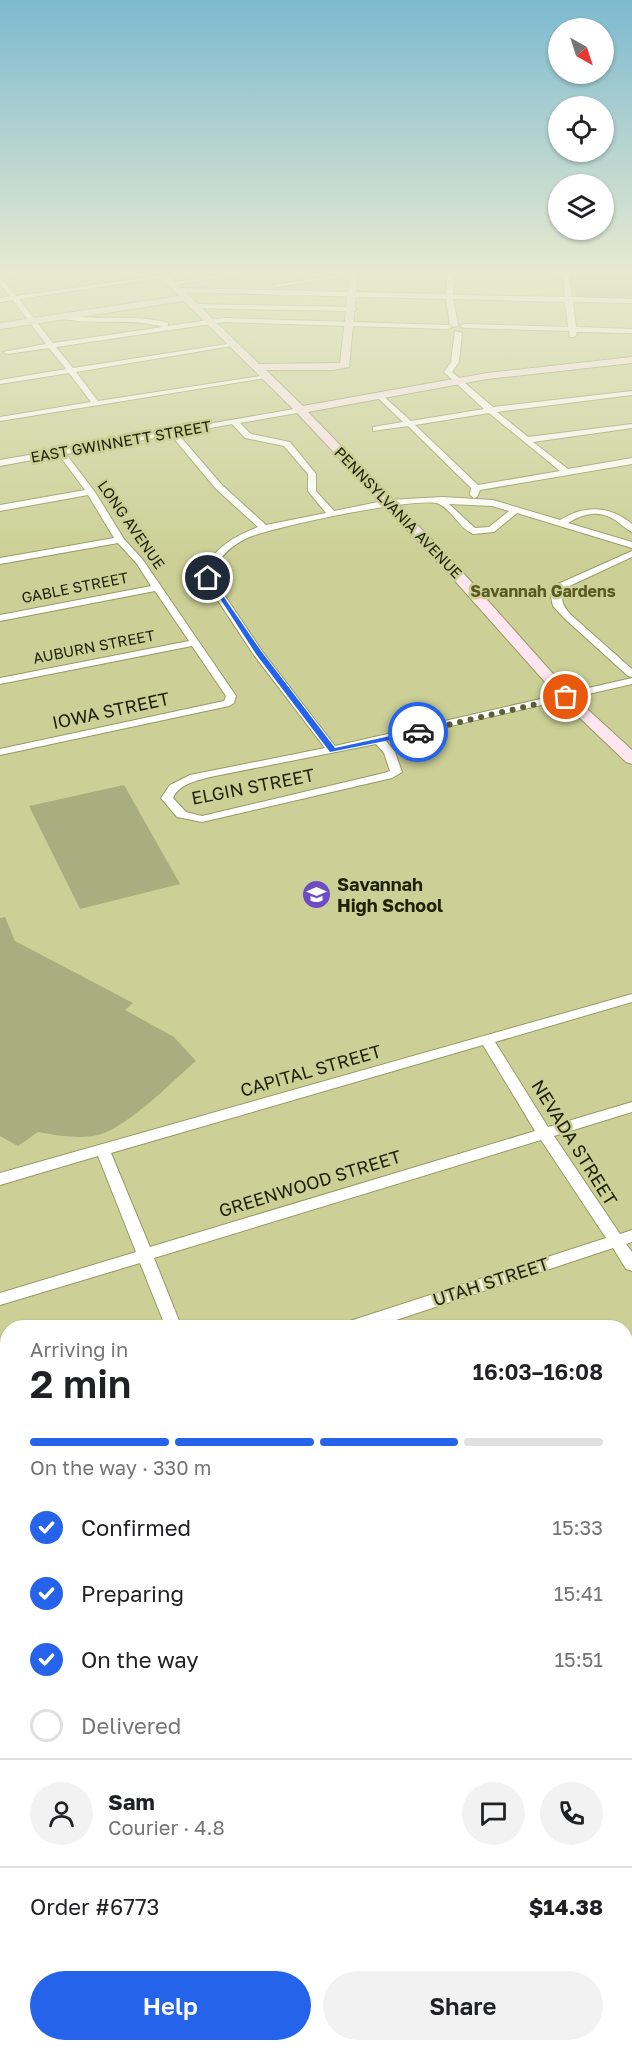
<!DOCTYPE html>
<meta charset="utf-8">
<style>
:root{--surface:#fff;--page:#f2f2f2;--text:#202124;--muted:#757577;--line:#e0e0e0;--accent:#2563eb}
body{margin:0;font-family:"Golos Text",sans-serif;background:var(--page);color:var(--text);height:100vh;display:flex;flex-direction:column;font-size:22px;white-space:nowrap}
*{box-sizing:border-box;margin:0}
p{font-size:20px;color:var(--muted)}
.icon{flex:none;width:33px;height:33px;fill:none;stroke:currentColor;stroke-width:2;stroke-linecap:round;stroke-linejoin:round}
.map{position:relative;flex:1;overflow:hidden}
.side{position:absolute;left:0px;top:1320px;width:633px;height:732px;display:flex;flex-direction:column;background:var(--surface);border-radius:24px 24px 0 0;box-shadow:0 2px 4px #0004}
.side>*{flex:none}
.needle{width:39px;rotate:141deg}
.controls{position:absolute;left:548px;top:18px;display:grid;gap:12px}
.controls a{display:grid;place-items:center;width:66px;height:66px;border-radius:50%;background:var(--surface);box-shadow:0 2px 4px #0004;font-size:30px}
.pin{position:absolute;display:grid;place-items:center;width:51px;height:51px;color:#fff;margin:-26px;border:3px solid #fff;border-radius:50%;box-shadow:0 2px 6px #0007}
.courier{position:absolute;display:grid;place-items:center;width:60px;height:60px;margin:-30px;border:4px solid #2563eb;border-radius:50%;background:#fff;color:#222;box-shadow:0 2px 8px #0007}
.headline em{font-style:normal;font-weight:600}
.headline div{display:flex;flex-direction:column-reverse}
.headline{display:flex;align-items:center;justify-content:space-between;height:102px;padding:0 30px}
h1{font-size:39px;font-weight:600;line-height:45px}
.bar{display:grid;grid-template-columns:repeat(4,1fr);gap:9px 6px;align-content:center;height:72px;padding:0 30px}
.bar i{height:8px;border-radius:4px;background:var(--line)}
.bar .active{background:var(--accent)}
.bar p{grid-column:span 4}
.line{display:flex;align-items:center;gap:15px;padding:0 30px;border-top:2px solid var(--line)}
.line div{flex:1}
.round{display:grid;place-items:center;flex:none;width:63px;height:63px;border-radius:32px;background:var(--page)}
ol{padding:0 30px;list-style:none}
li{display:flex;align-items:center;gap:18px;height:66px}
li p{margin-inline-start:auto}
li .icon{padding:6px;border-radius:50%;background:var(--accent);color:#fff;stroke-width:4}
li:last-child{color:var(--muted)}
li i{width:33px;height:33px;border:3px solid var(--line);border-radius:50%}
.button{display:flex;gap:12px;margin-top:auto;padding:12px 30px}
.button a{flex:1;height:69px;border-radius:36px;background:var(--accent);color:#fff;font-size:24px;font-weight:600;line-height:69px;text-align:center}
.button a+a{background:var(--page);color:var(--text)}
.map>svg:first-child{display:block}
</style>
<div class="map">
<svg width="632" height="2052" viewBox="0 0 632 2052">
<rect width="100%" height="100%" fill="#ccd096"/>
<g fill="#aaad7f">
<path d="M577 271H632V300L576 299 570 276Z"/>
<path d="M124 785 180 884 80 909 29 806Z"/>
<path d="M5 917 15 941 133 1003 125 1010 174 1037 196 1061C171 1082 124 1132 93 1136 75 1139 56 1135 38 1132L18 1146 0 1136V918Z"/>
</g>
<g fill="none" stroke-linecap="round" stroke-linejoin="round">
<defs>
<g id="street">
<path d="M16 271H33L0 277 16 296 164 275 167 277 19 299 53 343 163 327C130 317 94 326 59 318V314H62C97 322 133 313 168 323V326L224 318 448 325 452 327 448 329 224 322 56 347 73 368 234 343 238 345 76 372 98 401 267 375 271 377 0 421V417L91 402 69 373 0 384V380L66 369 49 348 7 354 3 352 46 344 13 300 0 302V298L10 296 0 284V273Z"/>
<path d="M249 271H266L173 285 170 283Z"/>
<path d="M364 271H381L276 287 273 285Z"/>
<path d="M448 271H454L453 295 565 297 563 278 529 271 564 274 567 271H574L569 276 572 297 632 299V303L573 302 576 327 632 329V333L576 332 577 335 573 337H570L569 331 464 328 460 326 464 324 568 327 565 302 453 299 458 325 454 327 450 325 446 299 179 292 176 290 179 288 446 294Z"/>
<path d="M193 304 353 307 357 309 353 311 190 308 189 306Z"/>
<path d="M455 331 462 333 459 362 452 372 493 407 632 391V395L497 412 528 437 632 424V428L533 442 568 469 632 458V464L480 490 477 497 474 498 470 495 471 488 408 426 373 431V427L403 422 378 398 377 396 381 394 411 421 484 409 444 372 451 362ZM489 413 560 471 478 485 415 425Z"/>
<path d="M300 408H303V412L240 423 251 434 290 442 316 474V491L334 511 388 500 443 497 493 500 560 520C584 505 610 505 632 524V532C626 529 621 524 615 520 599 510 584 513 568 523L632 542V548L517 513 494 532 473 534C459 528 452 510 439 504 422 495 268 528 247 538 229 547 216 559 213 578L262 651 335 746 632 678V684L386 741 395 752 402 772 392 778 202 822 177 817 161 798 170 785 190 775 325 748 254 655 203 578C209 550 233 537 258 527L216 489 171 435 66 454 95 492 124 539 143 560 236 696 234 703 229 706 0 755V749L224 701 226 696 192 646 0 684V678L189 641 155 591 0 621V615L151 586 137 564 118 543 0 564V558L114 538 88 495 0 511V505L85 490 59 455 0 466V460ZM232 424 245 438 284 446 308 474V491L326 513 266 525 222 485 178 434ZM449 504 492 506 509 511 489 527 475 528ZM376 744 384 753 390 771 384 773 202 816 186 812 173 798C179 784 196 781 210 777Z"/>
<path d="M632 551V557L565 588C560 600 562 604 570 614L632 669V677L628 676 564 618 553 606 551 597 558 584Z"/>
<path d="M632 994V1002L495 1042 548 1127 632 1102V1112L554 1136 620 1234 632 1230V1242L626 1244 632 1252V1271L626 1269 613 1248 372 1328H342L344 1323 350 1321 606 1238 541 1140 154 1258 182 1328H166L140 1263 0 1305V1293L136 1252 98 1156 0 1185V1173ZM483 1045 535 1131 150 1247 111 1153Z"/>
<path d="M632 1425V1440L626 1442V1427Z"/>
<path d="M8 1432V1447L0 1448V1434Z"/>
<path d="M632 1520V1537L626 1539V1522Z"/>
<path d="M632 1630V1648L626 1650V1632Z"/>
<path d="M8 1654V1672L0 1674V1656Z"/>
<path d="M8 1760V1780L0 1783V1763Z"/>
<path d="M8 1884V1905L0 1908V1886Z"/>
<path d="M632 1884V1906L626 1909V1887Z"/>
<path d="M8 2021V2043L0 2046V2024Z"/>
<path d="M631 2041 632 2052H620L623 2044Z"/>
<path d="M286 2044H321L318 2052H283Z"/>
<path d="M465 2044H487L490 2052H468Z"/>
</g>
<path id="secondary" d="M154 271H164L259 364 340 363 350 275 346 271 358 272 349 367 333 370H266L303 406 487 373 632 357V363L487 379 308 412 458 567 571 694 632 750V764L626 762 561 700 448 573 296 412 184 301 0 329V323L179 296Z"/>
</defs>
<use href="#street" stroke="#969a61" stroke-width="2"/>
<use href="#secondary" stroke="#969a61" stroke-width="2"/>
<use href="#street" fill="#fff" fill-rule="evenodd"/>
<use href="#secondary" fill="#fde6f0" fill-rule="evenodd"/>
</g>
<linearGradient id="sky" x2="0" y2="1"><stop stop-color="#7cbad0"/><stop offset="0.49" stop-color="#e8ead0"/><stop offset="1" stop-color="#e8ead0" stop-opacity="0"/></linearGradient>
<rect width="632" height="558" fill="url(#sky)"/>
<path fill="#2563eb" d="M206 577H210L261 651 335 748 418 730 422 732 420 734 330 752 256 654Z"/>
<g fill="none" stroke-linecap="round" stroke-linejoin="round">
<path stroke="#5c5e3a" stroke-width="6" stroke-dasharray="0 10.8" d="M418 732 566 697"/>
</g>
<defs>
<symbol id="school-disc" viewBox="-11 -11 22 22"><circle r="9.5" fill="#6d4cc5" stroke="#ccd096"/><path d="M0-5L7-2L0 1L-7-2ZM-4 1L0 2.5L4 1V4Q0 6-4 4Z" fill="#fff"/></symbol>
</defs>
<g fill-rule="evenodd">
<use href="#school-disc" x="300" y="878" width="33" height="33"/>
</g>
<g text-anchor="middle" stroke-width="5" stroke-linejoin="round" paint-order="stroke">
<g font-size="15" fill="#1f2109" stroke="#ccd096">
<text transform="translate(121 442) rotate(-10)" y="5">EAST GWINNETT STREET</text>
<text transform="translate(398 513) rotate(46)" y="5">PENNSYLVANIA AVENUE</text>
<text transform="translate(131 525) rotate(55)" y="5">LONG AVENUE</text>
<text transform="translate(75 588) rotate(-11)" y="5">GABLE STREET</text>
<text transform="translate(94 647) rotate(-11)" y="5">AUBURN STREET</text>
</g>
<g font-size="16" font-weight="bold" fill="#575921" stroke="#ccd096">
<text x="543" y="597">Savannah Gardens</text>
</g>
<g font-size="18" fill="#1f2109" stroke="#ccd096">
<text transform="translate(111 711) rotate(-12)" y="6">IOWA STREET</text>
<text transform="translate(253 787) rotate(-11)" y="6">ELGIN STREET</text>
<text transform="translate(311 1071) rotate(-16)" y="6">CAPITAL STREET</text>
<text transform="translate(574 1143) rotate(58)" y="6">NEVADA STREET</text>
<text transform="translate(310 1184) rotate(-17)" y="6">GREENWOOD STREET</text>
<text transform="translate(491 1282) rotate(-18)" y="6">UTAH STREET</text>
</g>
<g font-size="18" font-weight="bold" fill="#1f2109" stroke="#ccd096" text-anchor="start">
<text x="337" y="891">Savannah<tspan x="337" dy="21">High School</tspan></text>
</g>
</g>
</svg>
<div class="controls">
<a><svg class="needle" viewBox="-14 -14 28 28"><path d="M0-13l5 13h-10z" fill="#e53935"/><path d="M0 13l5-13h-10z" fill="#757577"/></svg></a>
<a><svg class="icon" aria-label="locate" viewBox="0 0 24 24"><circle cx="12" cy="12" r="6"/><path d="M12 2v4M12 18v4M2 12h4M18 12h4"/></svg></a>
<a><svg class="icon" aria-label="layers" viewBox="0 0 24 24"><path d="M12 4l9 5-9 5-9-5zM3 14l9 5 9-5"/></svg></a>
</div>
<div class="pin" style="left:566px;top:697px;background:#ea580c"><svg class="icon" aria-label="bag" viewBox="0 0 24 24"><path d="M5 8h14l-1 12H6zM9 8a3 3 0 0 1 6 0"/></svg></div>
<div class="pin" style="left:208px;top:578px;background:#1f2937"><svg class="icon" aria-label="home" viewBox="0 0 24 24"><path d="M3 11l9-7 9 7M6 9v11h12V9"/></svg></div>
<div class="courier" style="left:418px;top:732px"><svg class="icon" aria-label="car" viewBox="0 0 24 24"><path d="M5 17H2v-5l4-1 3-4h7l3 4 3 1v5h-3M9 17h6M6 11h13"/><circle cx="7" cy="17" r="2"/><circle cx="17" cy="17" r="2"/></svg></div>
<section class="side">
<div class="headline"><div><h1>2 min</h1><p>Arriving in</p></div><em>16:03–16:08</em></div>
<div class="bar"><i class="active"></i><i class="active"></i><i class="active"></i><i></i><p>On the way · 330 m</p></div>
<ol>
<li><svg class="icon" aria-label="check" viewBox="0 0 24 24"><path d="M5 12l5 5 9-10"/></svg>Confirmed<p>15:33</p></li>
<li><svg class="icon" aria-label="check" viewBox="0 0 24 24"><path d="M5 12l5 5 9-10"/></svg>Preparing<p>15:41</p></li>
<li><svg class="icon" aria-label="check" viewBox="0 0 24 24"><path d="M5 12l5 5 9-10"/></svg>On the way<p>15:51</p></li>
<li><i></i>Delivered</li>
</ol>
<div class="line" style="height:108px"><a class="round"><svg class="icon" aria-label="person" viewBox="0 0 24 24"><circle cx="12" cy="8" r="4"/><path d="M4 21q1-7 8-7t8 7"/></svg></a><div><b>Sam</b><p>Courier · 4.8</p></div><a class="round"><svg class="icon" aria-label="chat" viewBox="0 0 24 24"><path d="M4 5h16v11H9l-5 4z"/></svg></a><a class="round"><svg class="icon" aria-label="phone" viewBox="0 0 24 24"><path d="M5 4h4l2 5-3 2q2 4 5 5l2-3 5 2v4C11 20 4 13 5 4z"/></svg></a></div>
<div class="line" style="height:78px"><div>Order #6773</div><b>$14.38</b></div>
<div class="button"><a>Help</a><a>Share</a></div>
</section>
</div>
